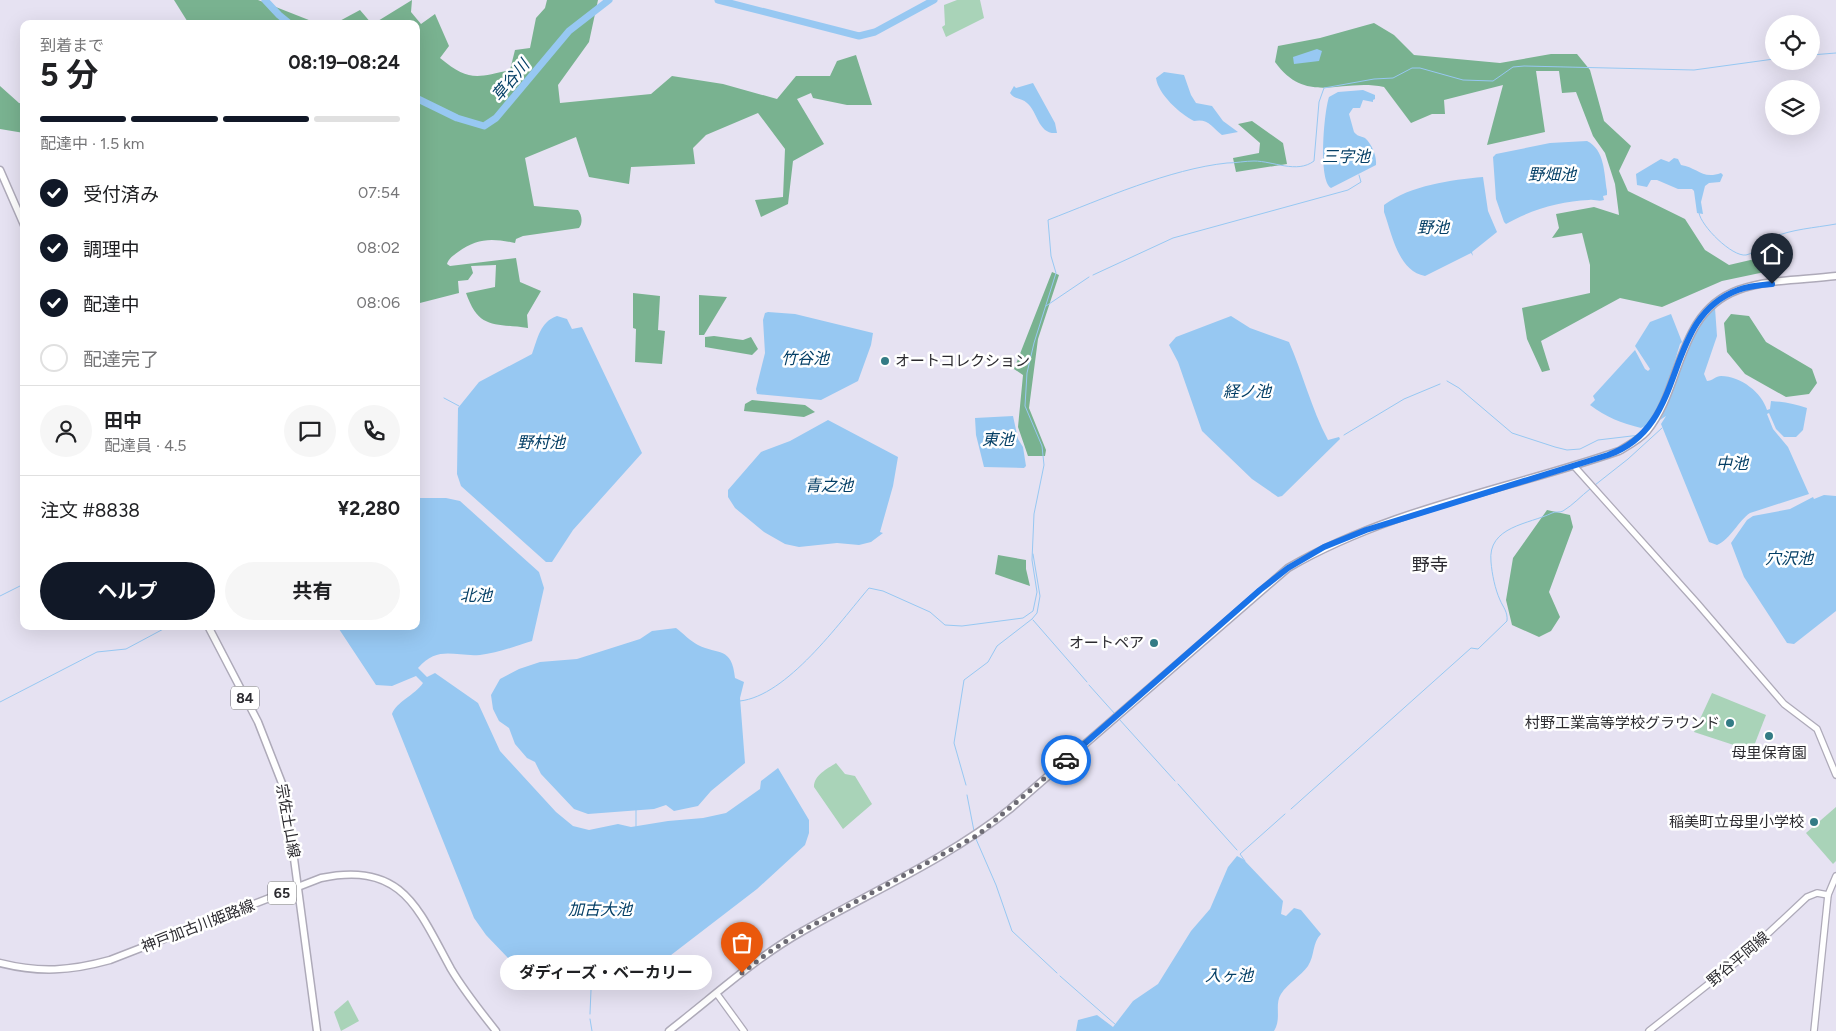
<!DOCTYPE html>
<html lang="ja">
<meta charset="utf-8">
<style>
:root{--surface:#fff;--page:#f6f6f6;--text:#202124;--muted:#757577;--line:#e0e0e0;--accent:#111827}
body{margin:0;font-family:Figtree,"Noto Sans JP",sans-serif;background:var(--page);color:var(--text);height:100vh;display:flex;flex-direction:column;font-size:19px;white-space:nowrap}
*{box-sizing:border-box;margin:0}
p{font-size:16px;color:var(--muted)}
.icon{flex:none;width:28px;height:28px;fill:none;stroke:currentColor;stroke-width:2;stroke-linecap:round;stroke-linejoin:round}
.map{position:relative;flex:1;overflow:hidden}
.drawer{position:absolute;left:20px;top:20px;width:400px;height:610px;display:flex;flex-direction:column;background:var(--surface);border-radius:10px;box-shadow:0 5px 20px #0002}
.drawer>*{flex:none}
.tools{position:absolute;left:1765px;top:15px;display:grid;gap:10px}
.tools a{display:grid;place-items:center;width:55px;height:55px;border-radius:50%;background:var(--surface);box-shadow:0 5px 20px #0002;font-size:25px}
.pin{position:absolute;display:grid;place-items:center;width:42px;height:42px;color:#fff;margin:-51px -21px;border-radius:50% 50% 50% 0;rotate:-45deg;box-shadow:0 0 5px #0007}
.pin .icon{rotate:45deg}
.courier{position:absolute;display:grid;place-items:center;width:50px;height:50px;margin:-25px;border:4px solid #1a73e8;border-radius:50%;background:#fff;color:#222;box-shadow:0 1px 6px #0007}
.bubble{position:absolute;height:35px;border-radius:18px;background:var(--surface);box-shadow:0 5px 20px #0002;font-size:16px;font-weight:700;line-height:35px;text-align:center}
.head em{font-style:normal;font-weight:700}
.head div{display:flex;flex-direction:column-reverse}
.head{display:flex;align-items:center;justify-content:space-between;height:85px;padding:0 20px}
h1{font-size:32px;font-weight:700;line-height:38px}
.bar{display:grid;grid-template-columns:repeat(4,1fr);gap:8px 5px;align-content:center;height:60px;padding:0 20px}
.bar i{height:6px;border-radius:4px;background:var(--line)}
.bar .on{background:var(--accent)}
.bar p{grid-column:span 4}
.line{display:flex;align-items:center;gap:12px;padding:0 20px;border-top:1px solid var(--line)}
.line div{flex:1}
.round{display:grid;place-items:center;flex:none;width:52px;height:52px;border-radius:26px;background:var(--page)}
ol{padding:0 20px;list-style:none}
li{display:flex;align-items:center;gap:15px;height:55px}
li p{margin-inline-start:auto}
li .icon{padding:5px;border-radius:50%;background:var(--accent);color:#fff;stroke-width:4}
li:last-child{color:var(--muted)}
li i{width:28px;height:28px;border:2px solid var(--line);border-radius:50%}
.action{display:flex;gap:10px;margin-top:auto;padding:10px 20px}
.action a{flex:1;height:58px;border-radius:30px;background:var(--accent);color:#fff;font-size:20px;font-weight:700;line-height:58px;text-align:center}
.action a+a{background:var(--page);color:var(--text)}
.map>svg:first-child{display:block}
</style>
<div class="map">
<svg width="1836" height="1031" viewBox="0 0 1836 1031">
<rect width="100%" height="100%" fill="#e6e2f2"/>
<g fill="#a9d3b8">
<path d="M957 0H980L984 18 946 37 942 27 945 25 944 5Z"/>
<path d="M1712 693 1766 715 1752 751 1694 732Z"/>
<path d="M836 763 845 774 855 776 872 804 843 829 814 787C814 775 827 769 836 763Z"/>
<path d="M1836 807V861L1833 864 1806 833Z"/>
<path d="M348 1000 359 1021 341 1031 334 1012Z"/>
</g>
<g fill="#79b290">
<path d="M174 0H258L319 24H189Z"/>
<path d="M412 0 411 12 421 24 435 14 449 46 440 58C468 81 476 78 510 70L515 50 530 48 536 18 545 8 547 0H598L589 42 558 85 560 103 651 94 672 76 723 84 777 99 796 76H830L837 61 856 55 872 105H847L813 98 811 93 797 99 824 144 793 161 788 204 761 217 755 200 783 197 785 149 758 113 706 135 693 148 695 164 631 167 629 184 589 177 576 137 525 158 534 206 578 210C582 215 583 223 579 228L523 236 516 239 515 243C492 238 477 238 458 252 453 256 449 258 447 264L450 266 516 258 520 282 541 291 527 315 528 328C494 323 479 330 466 293L495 287 496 265 471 266 473 273 468 280 458 281 459 293 416 304V24H373Z"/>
<path d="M360 10 372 24H334Z"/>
<path d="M1374 23 1394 35 1414 55 1500 63 1551 54H1577L1590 70 1604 121 1631 146 1619 171 1628 191 1685 219 1705 250 1729 265 1759 258 1779 239 1789 241 1779 255 1782 261 1779 269 1722 281 1662 307 1620 298 1541 341 1550 370 1542 372 1527 339 1522 308 1590 293V265L1582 233 1552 238 1559 228 1556 214 1594 207 1619 215 1615 184 1605 153 1593 136 1576 92 1562 93 1559 71H1536L1545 132 1487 145 1503 85 1444 100 1445 114H1432L1411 123 1384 87C1340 78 1307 106 1275 62L1278 46 1320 38Z"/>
<path d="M0 86 19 103 24 104V133L0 129Z"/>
<path d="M1252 121 1283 143 1287 164 1236 172 1233 158 1259 153 1260 143 1238 124Z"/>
<path d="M1052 272 1059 275 1038 339 1029 408 1046 450 1045 456H1028L1018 427 1023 375 1014 369Z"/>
<path d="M633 293 660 296 658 330 665 331 662 364 635 362 636 329 633 328Z"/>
<path d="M699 295 727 297 704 335H699Z"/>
<path d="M1731 314 1749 316 1766 342 1812 369 1817 383 1809 394 1786 397 1745 374 1727 352 1724 323Z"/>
<path d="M714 336 743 340 751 337 758 349 752 355 705 347V337Z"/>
<path d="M752 400 805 405 815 412 804 417 744 411 745 404Z"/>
<path d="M1547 510 1570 515 1573 527 1549 592 1560 617 1551 631 1539 637 1512 625 1506 600 1513 558Z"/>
<path d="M998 555 1026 560V569L1030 586 995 574Z"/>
</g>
<g fill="#97c8f2">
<path d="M1317 49 1322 51 1319 61 1294 64 1293 57Z"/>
<path d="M1164 72 1184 75 1191 95 1196 103 1212 106 1223 121 1238 132 1222 135C1212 127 1208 118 1194 121 1180 114 1158 94 1156 78Z"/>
<path d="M1033 83 1055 123 1057 133C1038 135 1038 112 1027 103 1022 98 1015 100 1010 93L1014 86 1016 88Z"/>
<path d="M1363 90 1375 95V99L1373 100V102L1363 100 1360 108H1353L1349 114 1354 132C1357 136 1360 136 1365 138 1372 144 1377 157 1376 165L1331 188C1318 180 1324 112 1329 97L1338 92Z"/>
<path d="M1587 141C1605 150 1604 173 1607 191V195L1603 196 1604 200C1598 202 1595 199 1589 200 1561 201 1530 210 1506 224L1504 222 1496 199 1493 157 1496 154 1550 143Z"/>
<path d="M1674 158 1678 159 1681 165C1697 167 1702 180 1721 173L1723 175 1720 182 1709 183 1705 186 1701 202 1703 214 1697 213 1694 191 1692 189H1678L1657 180H1651L1647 187 1637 185 1636 174 1661 159 1669 162Z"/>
<path d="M1483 177 1488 211 1497 232 1472 252 1473 256 1471 253 1425 276C1398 271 1392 234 1384 212V205C1411 185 1451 180 1483 177Z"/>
<path d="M1715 308 1717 336 1704 374 1707 381C1712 381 1716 376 1721 376 1741 376 1762 393 1767 410L1770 409 1771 401C1785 402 1795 404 1807 408L1803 430 1796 437H1784L1776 429 1769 413 1767 414 1773 429 1788 447 1809 494 1750 513C1738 521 1731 539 1717 545L1709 542 1661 424 1666 416 1660 420C1679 383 1682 337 1715 308Z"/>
<path d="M768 312 795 314 873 333 871 345 858 381 821 400 757 394 756 389 765 353 763 320 765 313Z"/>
<path d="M1671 314 1682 342 1680 344C1674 363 1660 422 1641 428 1621 423 1606 417 1590 405L1595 400 1593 396 1635 350 1645 369 1648 371 1650 369 1635 346 1650 322Z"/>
<path d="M557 316 567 319 572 329 582 327 642 453 573 530 552 562H546L461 486 457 474 458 408 479 382 532 354C538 338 540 322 557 316Z"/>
<path d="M1231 316 1250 328 1289 342C1303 374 1311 408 1328 440L1339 437 1340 439 1282 496 1278 497 1252 479 1202 431 1178 362 1169 345 1176 337Z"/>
<path d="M1013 416 1018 439 1023 447 1026 466 1024 468 984 467 976 435 975 418Z"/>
<path d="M828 420 898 457 893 486 880 532 883 533 871 542 859 545 837 543 799 547 785 544 764 532 735 508 728 497V490L761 452 790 441Z"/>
<path d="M1824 495 1836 496V611L1794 644 1787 643 1744 577 1731 543 1747 520 1753 516 1790 509 1813 497 1814 499Z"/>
<path d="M416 498H446L460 501 539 572 544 588 532 641C516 646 497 653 480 655 455 657 438 645 418 668L427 677 435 673 478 703 500 751 556 812 573 826 589 830 618 824 631 827 668 821 703 818 726 813 760 789 761 781 778 768 809 820V833L805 845 757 889 632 985 598 990 563 987 545 982 509 959 486 935 474 918 392 714C396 702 415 695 423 683L416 676 392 686 376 685 337 626H416Z"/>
<path d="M676 628C683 633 690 641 698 645 718 655 732 646 735 678L744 682 740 698 745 763 711 791 698 806 674 811 666 805 654 809 588 814 574 809 541 774 535 762 527 758 515 744 509 728 499 721 493 709 491 695 500 679 519 669 540 662 577 659 640 639 652 631Z"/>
<path d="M1237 856 1243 859 1283 901 1281 914 1286 916 1294 908 1301 910 1321 934C1312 943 1315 955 1308 966 1301 976 1288 983 1281 994 1274 1005 1282 1019 1274 1031H1076L1078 1020 1097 1015 1113 1027 1133 1001 1158 984 1191 931 1210 909 1228 867Z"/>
</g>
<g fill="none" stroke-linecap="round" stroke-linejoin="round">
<g stroke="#97c8f2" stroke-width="1">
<path d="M1811 55 1836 53"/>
<path d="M1699 213C1701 226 1732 257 1746 255 1756 253 1762 242 1771 238 1792 229 1814 228 1836 224"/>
<path d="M1093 275 1173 238 1348 190 1361 182 1359 175"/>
<path d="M1046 306 1089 277"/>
<path d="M1447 381 1459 388 1512 433 1555 447 1567 450 1580 449 1598 440 1640 435"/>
<path d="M444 398 459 406"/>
<path d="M1344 435 1404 399 1440 384"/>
<path d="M1595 485 1628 459 1662 428"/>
<path d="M0 596 24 584"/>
<path d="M1033 620 1087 682"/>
<path d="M1089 685 1115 714"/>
<path d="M740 701C787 696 839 623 869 588L883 591 930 612 945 625 962 626 1023 618 1033 611 1037 592 1032 560 1034 514 1044 465 1042 446 1025 406 1027 373 1034 343 1056 273 1051 256 1048 220C1102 199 1170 169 1227 163 1236 163 1245 161 1254 161 1273 161 1297 174 1314 161L1319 102 1324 88 1374 79 1393 78 1412 68H1420L1463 80 1493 81 1513 67 1524 66 1694 70 1774 59"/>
<path d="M0 702 97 652 126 649 169 626"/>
<path d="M1119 719 1175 781"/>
<path d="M1178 784 1237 850"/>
<path d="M966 785 954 743 964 680 988 662 997 646 1032 619 1037 613 1040 596 1033 554"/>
<path d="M967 795 974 831"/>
<path d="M1291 809 1471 648 1478 649 1507 621C1508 612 1503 607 1500 600 1495 589 1492 574 1491 562 1487 526 1530 524 1552 513 1556 511 1559 513 1563 511 1573 505 1581 496 1590 489"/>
<path d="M636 827V809"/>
<path d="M976 839 996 885 1012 931 1057 973"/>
<path d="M1245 861 1240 854 1285 814"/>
<path d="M1060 976 1116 1025"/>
<path d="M590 1014 591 990"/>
<path d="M590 1019 592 1031"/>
</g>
<g stroke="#97c8f2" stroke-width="7">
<path d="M265 0 279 15 290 24"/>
<path d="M718 0 859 36 875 32 934 0"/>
<path d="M416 98 457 118 484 126 496 118 569 31 609 0"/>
</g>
<defs>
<g id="secondary">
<path d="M1574 466 1697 603 1784 704 1817 729 1836 775"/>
<path d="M717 994 744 1031"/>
<path d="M1649 1031 1744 956 1807 897 1817 893 1828 895"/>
<path d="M1814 1031 1828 895 1836 876"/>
</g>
<g id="primary">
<path d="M0 170 24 225"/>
<path d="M208 626 258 722 285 791 317 1031"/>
<path d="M0 963C40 973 70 971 110 960L321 878C403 861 418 909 451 969 464 991 480 1011 496 1031"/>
<path d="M669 1031C713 997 755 958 803 931 873 891 947 859 1010 809L1288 568C1389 509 1509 489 1619 451 1629 445 1639 440 1647 431 1683 387 1676 313 1738 290 1768 279 1804 280 1836 276"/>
</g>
</defs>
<use href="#secondary" stroke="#aeaab9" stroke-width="8"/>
<use href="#primary" stroke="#aeaab9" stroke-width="9"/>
<use href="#secondary" stroke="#fff" stroke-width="5.5"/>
<use href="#primary" stroke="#fff" stroke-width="6"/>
</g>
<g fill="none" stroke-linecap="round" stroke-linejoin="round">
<path stroke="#6d6b74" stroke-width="5" stroke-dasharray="0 9" d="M742 973 768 953 802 931 978 835 1066 760"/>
<path stroke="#1a73e8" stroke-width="6" d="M1066 760 1260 590 1288 568 1324 547 1366 530 1608 455C1691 426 1660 319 1738 290 1748 286 1760 285 1772 284"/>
</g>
<g fill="#337b85" stroke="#fff" stroke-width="2">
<circle cx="885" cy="361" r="5"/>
<circle cx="1154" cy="643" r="5"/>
<circle cx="1730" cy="723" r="5"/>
<circle cx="1769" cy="736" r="5"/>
<circle cx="1814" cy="822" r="5"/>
</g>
<g text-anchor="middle" stroke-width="5" stroke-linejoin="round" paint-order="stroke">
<g fill="#fff" stroke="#6b6b6e" stroke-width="1">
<rect x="231" y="686.5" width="28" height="23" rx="4"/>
<rect x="268" y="881.5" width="28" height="23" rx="4"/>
</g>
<g font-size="14" font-weight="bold" fill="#2c2b30">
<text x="245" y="703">84</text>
<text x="282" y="898">65</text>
</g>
<g font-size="15" fill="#2c2b30" stroke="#fff" text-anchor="end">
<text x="895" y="366" text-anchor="start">オートコレクション</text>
<text x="1144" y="648">オートペア</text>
<text x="1720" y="728">村野工業高等学校グラウンド</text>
<text x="1769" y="758" text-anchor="middle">母里保育園</text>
<text x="1804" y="827">稲美町立母里小学校</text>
</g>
<g font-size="15" fill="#2c2b30" stroke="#fff">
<text transform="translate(288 821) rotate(80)" y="5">宗佐土山線</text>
<text transform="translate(198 926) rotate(-21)" y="5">神戸加古川姫路線</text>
<text transform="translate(1738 959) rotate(-40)" y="5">野谷平岡線</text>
</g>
<g font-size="16" font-style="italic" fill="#043f66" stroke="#fff">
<text transform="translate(510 80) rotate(-50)" y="6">草谷川</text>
<text x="1346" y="162">三字池</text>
<text x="1552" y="180">野畑池</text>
<text x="1433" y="233">野池</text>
<text x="805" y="364">竹谷池</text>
<text x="1247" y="397">経ノ池</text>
<text x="998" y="445">東池</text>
<text x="541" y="448">野村池</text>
<text x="1732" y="469">中池</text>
<text x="829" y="491">青之池</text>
<text x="1789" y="564">穴沢池</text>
<text x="476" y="601">北池</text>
<text x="600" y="915">加古大池</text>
<text x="1229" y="981">入ヶ池</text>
</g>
<g font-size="18" fill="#2c2b30" stroke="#fff">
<text x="1430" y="571">野寺</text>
</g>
</g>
</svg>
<div class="tools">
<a><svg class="icon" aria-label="locate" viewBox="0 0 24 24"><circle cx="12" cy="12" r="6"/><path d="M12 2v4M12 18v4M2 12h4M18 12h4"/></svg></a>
<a><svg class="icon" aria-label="layers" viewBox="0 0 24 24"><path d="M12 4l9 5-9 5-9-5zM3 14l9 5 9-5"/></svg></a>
</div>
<div class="pin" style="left:742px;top:973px;background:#ea580c"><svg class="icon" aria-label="bag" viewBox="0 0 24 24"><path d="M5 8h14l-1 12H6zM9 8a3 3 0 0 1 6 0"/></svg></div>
<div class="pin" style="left:1772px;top:284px;background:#1f2937"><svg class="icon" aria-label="home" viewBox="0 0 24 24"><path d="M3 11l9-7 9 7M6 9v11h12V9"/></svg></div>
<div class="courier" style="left:1066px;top:760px"><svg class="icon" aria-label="car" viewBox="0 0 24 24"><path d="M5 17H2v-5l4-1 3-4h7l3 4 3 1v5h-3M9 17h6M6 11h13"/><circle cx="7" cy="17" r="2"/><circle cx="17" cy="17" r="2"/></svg></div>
<div class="bubble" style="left:500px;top:955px;width:212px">ダディーズ・ベーカリー</div>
<section class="drawer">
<div class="head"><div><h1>5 分</h1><p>到着まで</p></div><em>08:19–08:24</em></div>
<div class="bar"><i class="on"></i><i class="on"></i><i class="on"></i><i></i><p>配達中 · 1.5 km</p></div>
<ol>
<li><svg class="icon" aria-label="check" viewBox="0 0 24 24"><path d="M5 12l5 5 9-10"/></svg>受付済み<p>07:54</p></li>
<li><svg class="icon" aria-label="check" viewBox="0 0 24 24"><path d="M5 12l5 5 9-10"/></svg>調理中<p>08:02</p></li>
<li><svg class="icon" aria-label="check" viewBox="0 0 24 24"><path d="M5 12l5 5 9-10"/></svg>配達中<p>08:06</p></li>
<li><i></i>配達完了</li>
</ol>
<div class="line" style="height:90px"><a class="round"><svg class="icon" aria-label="person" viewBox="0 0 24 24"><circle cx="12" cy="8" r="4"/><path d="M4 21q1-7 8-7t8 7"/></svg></a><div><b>田中</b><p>配達員 · 4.5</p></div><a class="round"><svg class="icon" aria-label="chat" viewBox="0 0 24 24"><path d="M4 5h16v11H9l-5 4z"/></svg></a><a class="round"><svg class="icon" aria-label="phone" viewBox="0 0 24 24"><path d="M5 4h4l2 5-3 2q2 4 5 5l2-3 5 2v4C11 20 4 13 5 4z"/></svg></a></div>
<div class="line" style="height:65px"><div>注文 #8838</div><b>¥2,280</b></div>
<div class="action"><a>ヘルプ</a><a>共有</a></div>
</section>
</div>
